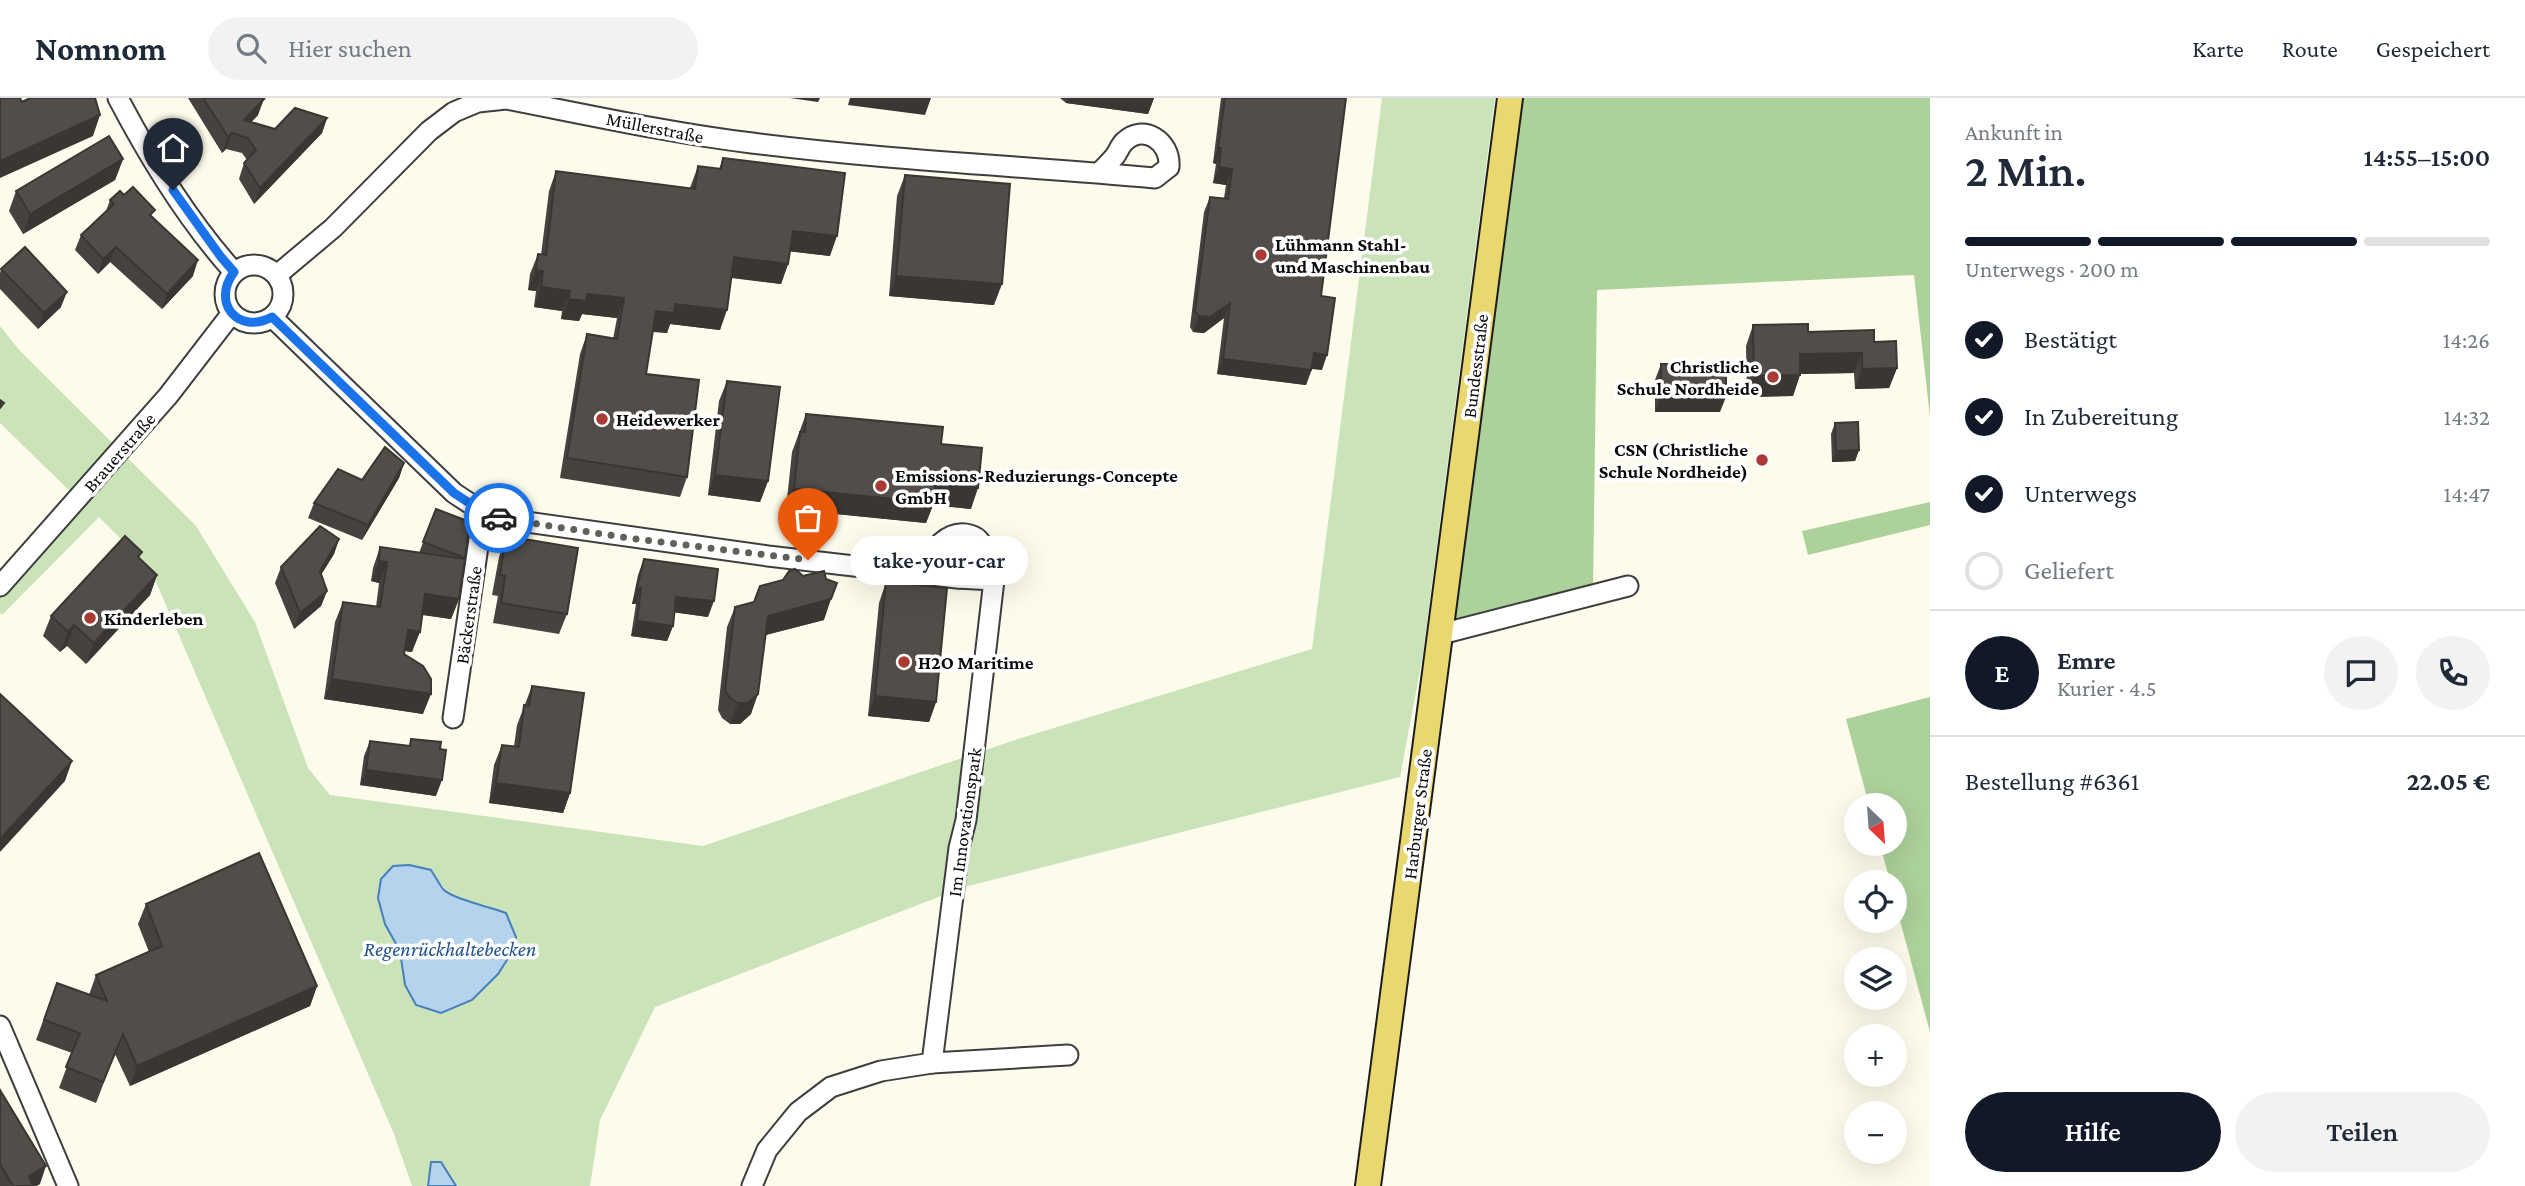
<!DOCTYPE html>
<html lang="de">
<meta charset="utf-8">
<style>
:root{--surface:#fff;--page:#f2f2f3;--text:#1f2937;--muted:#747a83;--line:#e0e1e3;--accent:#111827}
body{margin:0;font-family:"Crimson Pro",serif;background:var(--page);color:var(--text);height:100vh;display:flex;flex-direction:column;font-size:26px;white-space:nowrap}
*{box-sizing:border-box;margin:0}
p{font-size:23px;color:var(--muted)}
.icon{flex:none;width:38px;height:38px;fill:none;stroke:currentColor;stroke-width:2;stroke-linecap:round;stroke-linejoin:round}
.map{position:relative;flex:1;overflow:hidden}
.panel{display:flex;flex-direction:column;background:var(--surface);width:595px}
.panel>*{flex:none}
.needle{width:46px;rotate:155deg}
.controls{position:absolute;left:1844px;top:695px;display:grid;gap:14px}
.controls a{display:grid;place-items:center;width:63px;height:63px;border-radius:50%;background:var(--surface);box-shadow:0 7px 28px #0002;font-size:35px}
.pin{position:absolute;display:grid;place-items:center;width:60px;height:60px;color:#fff;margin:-72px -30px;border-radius:50% 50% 50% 0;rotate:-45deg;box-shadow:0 0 7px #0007}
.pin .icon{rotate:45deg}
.courier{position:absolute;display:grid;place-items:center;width:70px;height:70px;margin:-35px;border:5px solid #1a73e8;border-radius:50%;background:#fff;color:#222;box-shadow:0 2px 9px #0007}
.bubble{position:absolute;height:49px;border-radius:24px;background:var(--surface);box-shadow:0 7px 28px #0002;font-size:23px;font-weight:600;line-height:49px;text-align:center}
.head em{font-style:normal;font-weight:600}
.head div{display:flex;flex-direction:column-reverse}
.head{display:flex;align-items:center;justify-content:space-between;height:119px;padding:0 35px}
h1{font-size:46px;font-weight:600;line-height:52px}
.bar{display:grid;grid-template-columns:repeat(4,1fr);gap:10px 7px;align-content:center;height:84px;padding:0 35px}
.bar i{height:9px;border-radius:5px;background:var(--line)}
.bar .on{background:var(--accent)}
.bar p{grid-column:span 4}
.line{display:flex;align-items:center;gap:18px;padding:0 35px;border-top:2px solid var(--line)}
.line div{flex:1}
.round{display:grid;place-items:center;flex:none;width:74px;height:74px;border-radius:37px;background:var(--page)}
ol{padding:0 35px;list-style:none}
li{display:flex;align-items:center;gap:21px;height:77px}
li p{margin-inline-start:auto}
li .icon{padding:7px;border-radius:50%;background:var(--accent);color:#fff;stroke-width:4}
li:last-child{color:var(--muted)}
li i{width:38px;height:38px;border:4px solid var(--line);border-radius:50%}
.cta{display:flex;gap:14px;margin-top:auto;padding:14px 35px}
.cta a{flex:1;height:80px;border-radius:42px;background:var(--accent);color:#fff;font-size:28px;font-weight:600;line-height:80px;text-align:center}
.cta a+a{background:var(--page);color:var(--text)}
header{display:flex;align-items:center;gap:42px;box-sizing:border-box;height:98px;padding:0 35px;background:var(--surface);border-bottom:2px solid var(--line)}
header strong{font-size:33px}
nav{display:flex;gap:38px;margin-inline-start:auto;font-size:24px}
.search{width:490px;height:63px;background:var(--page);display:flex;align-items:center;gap:18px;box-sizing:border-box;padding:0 24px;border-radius:38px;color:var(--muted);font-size:26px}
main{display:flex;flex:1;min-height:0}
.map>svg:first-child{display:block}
</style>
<header>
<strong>Nomnom</strong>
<div class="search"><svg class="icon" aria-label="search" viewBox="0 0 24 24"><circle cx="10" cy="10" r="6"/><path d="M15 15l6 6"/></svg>Hier suchen</div>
<nav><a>Karte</a><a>Route</a><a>Gespeichert</a></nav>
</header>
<main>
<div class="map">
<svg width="1930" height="1088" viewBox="0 0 1930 1088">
<rect width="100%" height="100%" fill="#fdfbeb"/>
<g fill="#cae3b9" fill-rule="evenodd">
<path d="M1382 0H1495L1422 562 1400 679 964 789 655 909 600 1022 590 1088H456L441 1064 427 1082 428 1088H412L394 1036 150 470 99 419 2 517 0 515V488L78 401 0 325V228L20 253 196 428 255 524 308 670 330 697 703 748 1018 641 1312 551ZM431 772C449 800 455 800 486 807L514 851 498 875 472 902 441 915 416 906 405 887 400 853Z"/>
<path d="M964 444C972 449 974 454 972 464 963 472 956 470 944 466L942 458 955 446Z"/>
</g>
<g fill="#add19a">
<path d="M1510 0H1930V319L1914 177 1597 192 1593 496 1441 536Z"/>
<path d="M1930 404V427L1808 457 1802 433Z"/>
<path d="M1930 599V934L1895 804V784H1890L1880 746H1895V707H1869L1846 621Z"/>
</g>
<g fill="#b6d3ee" stroke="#4580bd" stroke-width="2">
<path d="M409 767 431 772C435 778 439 786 443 791 452 801 491 809 506 815L516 839 514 851 498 876 472 902 441 915 416 907 405 887 400 853 385 826 378 800 381 781 393 768Z"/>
<path d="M431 1064H441L456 1088H428Z"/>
</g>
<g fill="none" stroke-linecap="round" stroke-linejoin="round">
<defs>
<g id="minor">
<path d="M118 0C150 61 188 123 234 174"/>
<circle cx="254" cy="196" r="29"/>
<path d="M277 177 333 130 429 33 454 14 478 4 506 1C588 17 670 35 752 45 886 62 1021 68 1155 80L1169 69C1171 43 1143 25 1124 44 1120 48 1118 54 1115 58 1110 64 1104 70 1099 75"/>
<path d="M272 219 454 395 483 414 498 420 768 458 957 480 994 482 966 722 959 750 932 965 881 973 831 989 798 1014 767 1052 752 1088"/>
<path d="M917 475C929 458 945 430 970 437 981 440 984 449 985 459L976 473 959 480"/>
<path d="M0 488 168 298 232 215"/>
<path d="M1441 536 1628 488"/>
<path d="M453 620 483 414"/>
<path d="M0 928 68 1088"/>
<path d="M932 965 1068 957"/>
</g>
<path id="major" d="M1368 1088 1510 0"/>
</defs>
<use href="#minor" stroke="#3e3e3e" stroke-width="23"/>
<use href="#major" stroke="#1c1c1c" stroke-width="28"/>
<use href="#minor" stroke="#fff" stroke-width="19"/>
<use href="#major" stroke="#e8d86f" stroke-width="24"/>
</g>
<g fill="#47423f">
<path d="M188 0H259L258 17 251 24 275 31 327 20 322 35 254 106 239 81 244 65 247 62 242 55 226 51 222 55Z"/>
<path d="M1060 0H1154L1148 16 1066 5Z"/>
<path d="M1221 0H1346L1321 198 1322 272 1312 271 1306 287 1217 276 1224 220 1204 235 1193 234 1190 229 1204 114 1210 99 1224 100 1226 87 1213 85 1216 66 1213 65Z"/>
<path d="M723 60 830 158 790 153 788 166 781 186 731 180 720 232 670 226 667 235 653 234 646 276 687 379 680 399 560 380 580 256 587 236 613 241 617 220 582 216 579 223 561 221 562 213 534 209 536 193 528 192 530 176 538 156 541 157 549 93 556 73 690 90 698 68 719 71Z"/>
<path d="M123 61 115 82 23 136 9 113 16 93Z"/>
<path d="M905 77 994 207 889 198 897 98Z"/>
<path d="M124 97 152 120 193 178 162 211 110 164 98 176 75 152 81 137 106 113 110 102Z"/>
<path d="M1 171 61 209 38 231 0 191V175Z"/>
<path d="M1753 227 1808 234 1874 244 1897 270 1889 290 1855 291 1854 275 1800 276 1793 298 1747 299 1746 248Z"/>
<path d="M1661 266 1720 314H1655V282Z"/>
<path d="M727 283 768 383 760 404 708 397 719 303Z"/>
<path d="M806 316 941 346 971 411 933 407 926 425 786 411 792 354Z"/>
<path d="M1835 325 1859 352 1855 363 1832 364 1831 336Z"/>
<path d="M404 365 399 380 362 442 308 420 314 405 362 382Z"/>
<path d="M436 411 470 424 459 501 451 521 422 517 412 554 404 553V556L423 616 324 601 335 524 343 504 376 509 379 485 371 483 373 470 380 449 419 455Z"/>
<path d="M506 438 567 516 559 536 493 525 498 498 492 497 499 459Z"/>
<path d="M339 441 334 456 321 477 327 493 321 508 294 531 275 485 281 469Z"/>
<path d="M140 461 157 477 150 497 86 566 67 548 60 554 43 538 51 518Z"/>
<path d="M644 461 708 519 674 514 673 528 667 543 631 538 636 506H632L638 477Z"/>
<path d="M886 484 936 604 929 624 868 618 879 505Z"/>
<path d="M754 504 824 522 766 537 751 616 740 626H730L722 620 718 612 727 529 735 509Z"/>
<path d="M532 588 570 695 563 715 489 705 494 667 502 647 514 648 517 627Z"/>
<path d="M411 641 436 698 360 687 364 658 370 643 409 648Z"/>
<path d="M146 806 317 888 310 908 130 988 115 956 96 1005 59 990 72 955 36 942 57 885 89 897 96 877 149 854 138 826Z"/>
<path d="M0 992 40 1086 36 1088H0Z"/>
</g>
<g fill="#393633">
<path d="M790 0H820L818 4Z"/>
<path d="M850 0H931L925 17 848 7Z"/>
<path d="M1068 0H1154L1148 16 1066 5Z"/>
<path d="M264 1 258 17 239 37 244 22Z"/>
<path d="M100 17 93 38 0 80V63Z"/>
<path d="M327 20 322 35 254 106 260 90Z"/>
<path d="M232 35 226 51 222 55 228 39Z"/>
<path d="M1218 50H1221L1216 66 1213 65Z"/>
<path d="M123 61 115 82 23 136 30 116Z"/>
<path d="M1219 69 1232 71 1226 87 1213 85Z"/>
<path d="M793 133 837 138 830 158 786 153Z"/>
<path d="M116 149 110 164 98 176 103 161Z"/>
<path d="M734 159 788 166 781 186 727 179Z"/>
<path d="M198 162 193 178 162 211 167 196Z"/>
<path d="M536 172 543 173 536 193 528 192Z"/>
<path d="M896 178 1002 186 994 207 889 198Z"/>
<path d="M541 189 570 193 562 213 534 209Z"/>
<path d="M67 194 61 209 38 231 44 215Z"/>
<path d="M587 196 624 200 617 220 582 216 579 223 561 221 568 201Z"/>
<path d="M1230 205 1224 220 1204 235 1193 234 1199 218Z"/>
<path d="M675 206 727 212 720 232 670 226 667 235 649 233 656 213Z"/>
<path d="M1314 255 1327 257 1322 272 1308 270Z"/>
<path d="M1862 255 1854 275 1792 276 1800 256Z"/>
<path d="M1223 261 1311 272 1306 287 1217 276Z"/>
<path d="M1897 270 1889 290 1855 291 1862 271Z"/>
<path d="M1800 277 1793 298 1747 299 1754 278Z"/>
<path d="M1661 299H1726L1720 314H1655Z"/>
<path d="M1859 352 1855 363 1832 364 1836 353Z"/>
<path d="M404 365 399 380 362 442 368 427Z"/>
<path d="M715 377 768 383 760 404 708 397Z"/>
<path d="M935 386 978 390 971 411 933 407 926 425 786 411 794 391Z"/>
<path d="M339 441 334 456 314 488 320 473Z"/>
<path d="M379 463 387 464 379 485 371 483Z"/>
<path d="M157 477 150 497 86 566 94 545Z"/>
<path d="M637 490H641L636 506H632Z"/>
<path d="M327 493 321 508 294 531 300 515Z"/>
<path d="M425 496 459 501 451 521 418 516Z"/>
<path d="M676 499 714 503 708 519 671 514Z"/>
<path d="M831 501 824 522 761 538 768 518Z"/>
<path d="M637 523 673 528 667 543 631 538Z"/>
<path d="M74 527 67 548 60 554 68 534Z"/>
<path d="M408 532 420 534 412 554 400 552Z"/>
<path d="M332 581 431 596 423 616 324 601Z"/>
<path d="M758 596 751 616 740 626H730L738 605Z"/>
<path d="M875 598 936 604 929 624 868 618Z"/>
<path d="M72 663 65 683 0 754V741Z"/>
<path d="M366 672 442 682 436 698 360 687Z"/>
<path d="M496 685 570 695 563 715 489 705Z"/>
<path d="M317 888 310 908 130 988 137 968Z"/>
<path d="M46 1068 40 1086 36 1088H26L29 1078Z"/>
</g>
<g fill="#524d49" stroke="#393633" stroke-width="2">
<path d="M0 0H20L22 4 30 0H95L100 17 0 63Z"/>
<path d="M203 0H259L264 1 244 22 275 31 295 10 327 20 260 90 244 65 256 52 248 40 232 35 228 39Z"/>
<path d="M1225 0H1346L1321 198 1335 200 1327 257 1314 255 1311 272 1223 261 1230 205 1210 219 1199 218 1195 213 1210 99 1228 101 1232 71 1219 69 1221 50H1218Z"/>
<path d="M109 38 123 61 30 116 16 93Z"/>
<path d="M723 60 845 75 837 138 793 133 788 166 734 159 727 212 675 206 674 215 656 213 646 276 699 282 687 379 567 360 587 236 617 241 624 200 587 196 586 203 568 201 570 193 541 189 543 173 536 172 538 156 546 157 556 73 695 91 698 68 721 71Z"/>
<path d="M905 77 1010 86 1002 186 896 178Z"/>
<path d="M133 89 155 112 150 117 198 162 167 196 116 149 103 161 81 137 114 106 110 102 120 93 124 97Z"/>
<path d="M25 149 67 194 44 215 1 171Z"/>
<path d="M1808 226V234L1874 232V244L1896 243 1897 270 1862 271V255L1800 256V277L1754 278 1753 227Z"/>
<rect x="1661" y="266" width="65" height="33"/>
<path d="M727 283 780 289 768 383 715 377Z"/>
<path d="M0 302 4 305 0 310Z"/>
<path d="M806 316 943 329 941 346 982 350 978 390 935 386 934 405 794 391 800 334H805Z"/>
<path d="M1858 324 1859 352 1836 353 1835 325Z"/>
<path d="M385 349 404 365 368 427 314 405 338 371 362 382Z"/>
<path d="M436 411 470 424 465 460 423 444Z"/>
<path d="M320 428 339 441 320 473 327 493 300 515 281 469Z"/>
<path d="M125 438 142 454 138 459 157 477 94 545 74 527 68 534 51 518Z"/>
<path d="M506 438 578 450 567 516 501 505 505 478 500 477Z"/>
<path d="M380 449 465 461 459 501 425 496 420 534 408 532 404 556 423 568 431 581V596L332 581 343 504 380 509 387 464 379 463Z"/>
<path d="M644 461 718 471 714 503 676 499 673 528 637 523 641 490H637Z"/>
<path d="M795 471 803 478 824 473 826 481 837 485 831 501 768 518 758 596 748 605H738L730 600 725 592 735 509 754 504 760 488 783 482 789 473Z"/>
<path d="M886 484 947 490 936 604 875 598Z"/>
<path d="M532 588 584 595 570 695 496 685 502 647 519 649 524 607 529 608Z"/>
<path d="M0 596 72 663 0 741Z"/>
<path d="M411 641 441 644 440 651 446 652 442 682 366 672 370 643 410 648Z"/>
<path d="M259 755 317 888 137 968 123 936 103 984 66 969 80 935 44 922 57 885 107 903 96 877 162 848 146 806Z"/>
<path d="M0 992 46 1068 29 1078 33 1088H13L0 1066Z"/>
</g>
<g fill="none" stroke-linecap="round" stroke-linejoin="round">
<path stroke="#605f59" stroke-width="7" stroke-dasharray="0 12.6" d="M499 420 628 440 808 462"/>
<path stroke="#1a73e8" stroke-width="9" d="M173 92 221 159 234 174C211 205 238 237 272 219L454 395 483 414 499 420"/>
</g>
<g fill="#aa3b34" stroke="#fff" stroke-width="2.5">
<circle cx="1261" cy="157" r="7"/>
<circle cx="1773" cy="279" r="7"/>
<circle cx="602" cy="321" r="7"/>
<circle cx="1762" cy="362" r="7"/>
<circle cx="881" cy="388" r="7"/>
<circle cx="90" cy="520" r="7"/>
<circle cx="904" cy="564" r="7"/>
</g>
<g text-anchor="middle" stroke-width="7" stroke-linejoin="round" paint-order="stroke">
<g font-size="19" fill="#0b0b0b" stroke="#fff">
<text transform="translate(655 29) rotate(11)" y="7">Müllerstraße</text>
<text transform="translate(1475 268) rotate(-83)" y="7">Bundesstraße</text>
<text transform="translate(119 354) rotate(-49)" y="7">Brauerstraße</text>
<text transform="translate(468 517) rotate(-82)" y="7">Bäckerstraße</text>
<text transform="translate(1417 716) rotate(-83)" y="7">Harburger Straße</text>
<text transform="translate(964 724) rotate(-82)" y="7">Im Innovationspark</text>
</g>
<g font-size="19" font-weight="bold" fill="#0b0b0b" stroke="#fff" text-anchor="start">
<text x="1275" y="153">Lühmann Stahl-<tspan x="1275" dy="22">und Maschinenbau</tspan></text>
<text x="1759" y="275" text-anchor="end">Christliche<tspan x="1759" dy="22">Schule Nordheide</tspan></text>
<text x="616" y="328">Heidewerker</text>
<text x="1748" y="358" text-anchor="end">CSN (Christliche<tspan x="1748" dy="22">Schule Nordheide)</tspan></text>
<text x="895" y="384">Emissions-Reduzierungs-Concepte<tspan x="895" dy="22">GmbH</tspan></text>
<text x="104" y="527">Kinderleben</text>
<text x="918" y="571">H2O Maritime</text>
</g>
<g font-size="21" font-style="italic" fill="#24548d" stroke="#fff">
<text x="450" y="858">Regenrückhaltebecken</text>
</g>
</g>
</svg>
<div class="controls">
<a><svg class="needle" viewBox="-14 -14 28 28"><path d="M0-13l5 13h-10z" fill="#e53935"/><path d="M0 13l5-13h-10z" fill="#747a83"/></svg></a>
<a><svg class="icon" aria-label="locate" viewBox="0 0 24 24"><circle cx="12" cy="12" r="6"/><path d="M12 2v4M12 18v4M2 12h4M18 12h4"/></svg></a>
<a><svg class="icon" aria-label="layers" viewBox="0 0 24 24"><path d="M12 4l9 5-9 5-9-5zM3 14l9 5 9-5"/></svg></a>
<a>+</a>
<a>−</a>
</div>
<div class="pin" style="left:808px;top:462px;background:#ea580c"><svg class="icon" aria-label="bag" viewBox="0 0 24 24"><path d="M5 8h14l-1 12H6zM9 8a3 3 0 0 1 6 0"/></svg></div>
<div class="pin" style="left:173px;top:92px;background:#1f2937"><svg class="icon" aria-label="home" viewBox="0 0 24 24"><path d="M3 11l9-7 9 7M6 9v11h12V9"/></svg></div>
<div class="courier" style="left:499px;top:420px"><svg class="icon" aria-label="car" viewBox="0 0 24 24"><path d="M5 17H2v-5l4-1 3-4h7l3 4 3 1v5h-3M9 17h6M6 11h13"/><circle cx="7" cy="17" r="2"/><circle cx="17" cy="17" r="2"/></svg></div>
<div class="bubble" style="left:850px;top:438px;width:178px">take-your-car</div>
</div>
<section class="panel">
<div class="head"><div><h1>2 Min.</h1><p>Ankunft in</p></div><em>14:55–15:00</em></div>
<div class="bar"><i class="on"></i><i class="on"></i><i class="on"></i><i></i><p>Unterwegs · 200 m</p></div>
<ol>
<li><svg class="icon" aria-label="check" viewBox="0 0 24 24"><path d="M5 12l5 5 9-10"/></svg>Bestätigt<p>14:26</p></li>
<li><svg class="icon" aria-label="check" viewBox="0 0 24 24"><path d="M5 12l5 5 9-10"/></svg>In Zubereitung<p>14:32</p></li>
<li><svg class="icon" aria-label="check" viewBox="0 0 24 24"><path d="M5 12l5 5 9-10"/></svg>Unterwegs<p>14:47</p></li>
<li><i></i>Geliefert</li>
</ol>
<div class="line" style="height:126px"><b class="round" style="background:var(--accent);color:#fff">E</b><div><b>Emre</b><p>Kurier · 4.5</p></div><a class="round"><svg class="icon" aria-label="chat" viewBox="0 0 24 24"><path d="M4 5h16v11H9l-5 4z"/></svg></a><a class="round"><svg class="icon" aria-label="phone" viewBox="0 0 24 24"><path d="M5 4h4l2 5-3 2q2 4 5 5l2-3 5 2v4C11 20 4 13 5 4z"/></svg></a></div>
<div class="line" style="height:91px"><div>Bestellung #6361</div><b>22.05 €</b></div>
<div class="cta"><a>Hilfe</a><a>Teilen</a></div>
</section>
</main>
